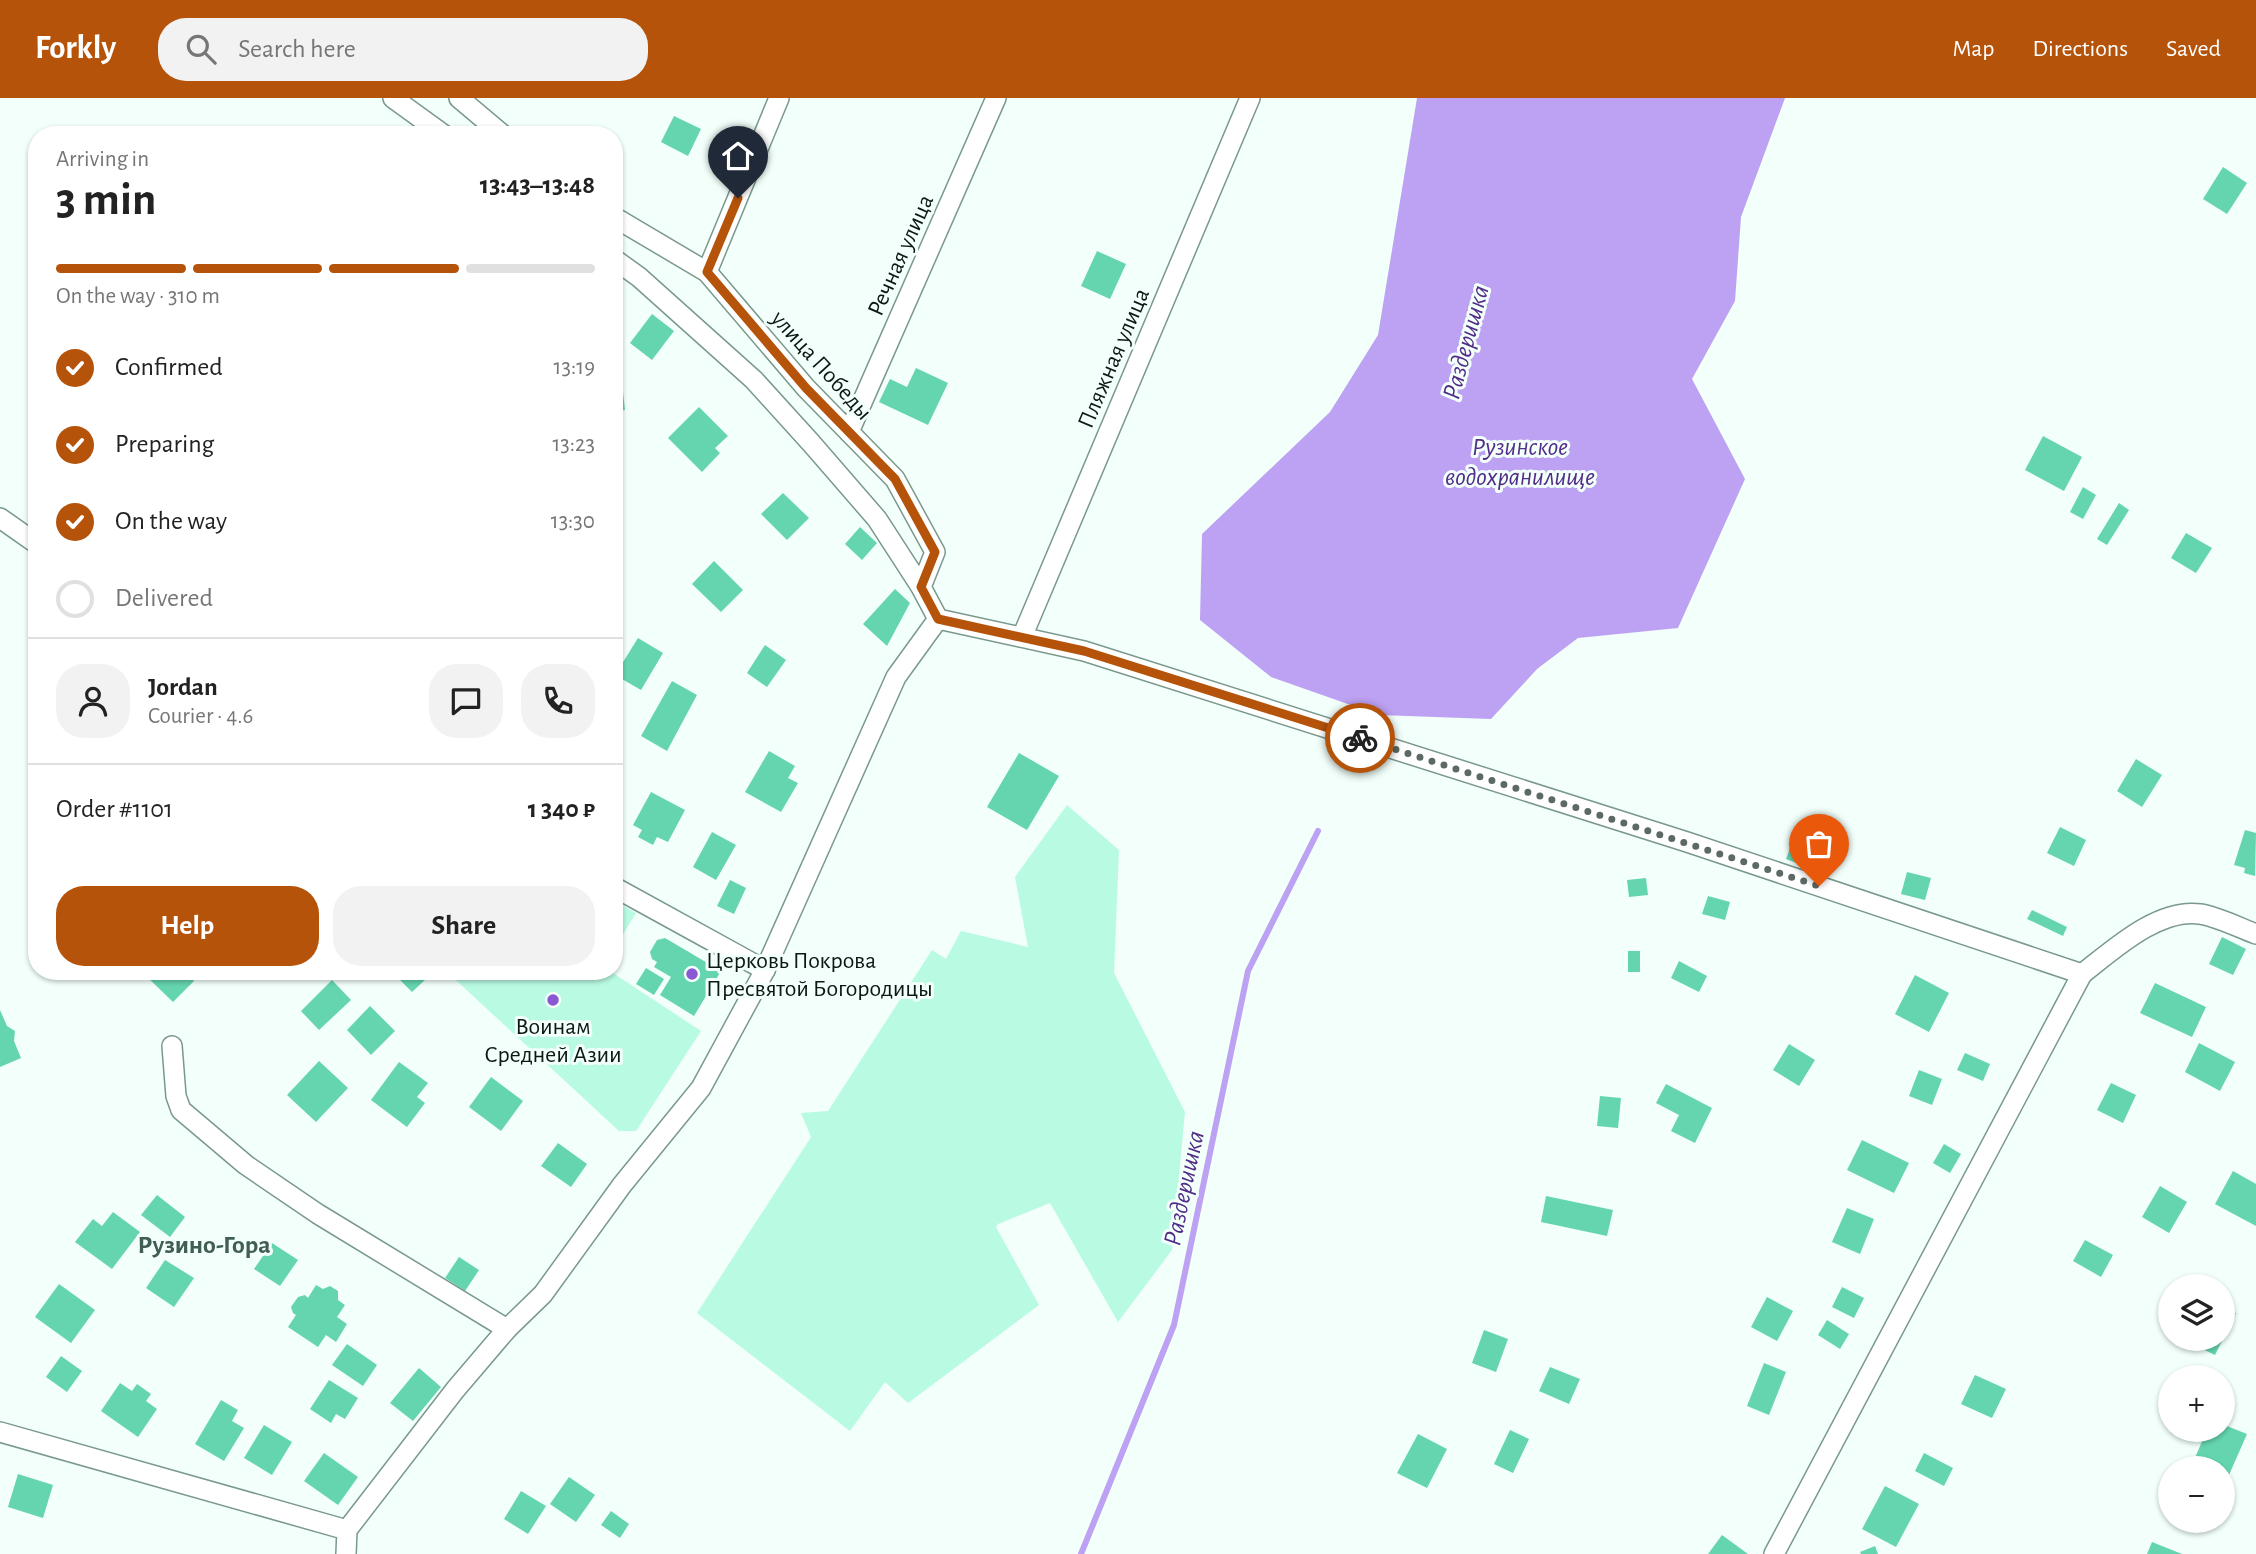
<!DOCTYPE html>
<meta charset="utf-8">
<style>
:root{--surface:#fff;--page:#f2f2f2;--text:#222;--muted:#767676;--line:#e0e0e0;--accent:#b45309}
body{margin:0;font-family:"Alegreya Sans",sans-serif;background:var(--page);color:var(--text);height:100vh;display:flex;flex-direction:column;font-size:26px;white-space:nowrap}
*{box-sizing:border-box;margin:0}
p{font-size:23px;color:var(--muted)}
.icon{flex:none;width:38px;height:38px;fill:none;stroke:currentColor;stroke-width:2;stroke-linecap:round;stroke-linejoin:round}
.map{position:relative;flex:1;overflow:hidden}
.sheet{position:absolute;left:28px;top:28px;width:595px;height:854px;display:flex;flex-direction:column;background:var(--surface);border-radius:28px;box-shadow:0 2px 5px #0004}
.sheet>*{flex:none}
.controls{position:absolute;left:2158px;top:1176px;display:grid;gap:14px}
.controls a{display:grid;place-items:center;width:77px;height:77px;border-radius:50%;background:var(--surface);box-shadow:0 2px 5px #0004;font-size:35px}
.pin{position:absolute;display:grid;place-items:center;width:60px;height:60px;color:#fff;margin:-72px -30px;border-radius:50% 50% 50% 0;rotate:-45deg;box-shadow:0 0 7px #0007}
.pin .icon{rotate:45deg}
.courier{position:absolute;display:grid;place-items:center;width:70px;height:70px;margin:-35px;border:5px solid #b45309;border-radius:50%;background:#fff;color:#222;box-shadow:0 2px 9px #0007}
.headline em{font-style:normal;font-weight:700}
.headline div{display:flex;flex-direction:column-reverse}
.headline{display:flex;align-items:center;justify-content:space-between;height:119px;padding:0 28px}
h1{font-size:46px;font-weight:700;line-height:52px}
.bar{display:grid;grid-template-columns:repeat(4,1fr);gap:10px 7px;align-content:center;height:84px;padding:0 28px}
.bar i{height:9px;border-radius:5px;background:var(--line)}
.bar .active{background:var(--accent)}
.bar p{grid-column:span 4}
.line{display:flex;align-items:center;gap:18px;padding:0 28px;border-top:2px solid var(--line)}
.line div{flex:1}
.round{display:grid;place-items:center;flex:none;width:74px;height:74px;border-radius:28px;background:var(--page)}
ol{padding:0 28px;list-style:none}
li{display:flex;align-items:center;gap:21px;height:77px}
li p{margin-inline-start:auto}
li .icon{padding:7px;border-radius:50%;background:var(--accent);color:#fff;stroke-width:4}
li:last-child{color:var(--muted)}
li i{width:38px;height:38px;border:4px solid var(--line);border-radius:50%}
.cta{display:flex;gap:14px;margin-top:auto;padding:14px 28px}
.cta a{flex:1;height:80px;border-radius:28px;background:var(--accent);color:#fff;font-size:28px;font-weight:700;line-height:80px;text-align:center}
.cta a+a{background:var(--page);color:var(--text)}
header{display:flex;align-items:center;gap:42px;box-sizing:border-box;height:98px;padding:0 35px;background:var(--accent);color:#fff}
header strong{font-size:33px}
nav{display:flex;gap:38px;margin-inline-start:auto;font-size:24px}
.search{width:490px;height:63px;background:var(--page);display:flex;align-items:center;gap:18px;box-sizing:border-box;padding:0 24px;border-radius:28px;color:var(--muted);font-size:26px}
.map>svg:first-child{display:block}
</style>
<header>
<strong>Forkly</strong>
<div class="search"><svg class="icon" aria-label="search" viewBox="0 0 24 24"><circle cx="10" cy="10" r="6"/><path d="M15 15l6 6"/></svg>Search here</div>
<nav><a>Map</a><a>Directions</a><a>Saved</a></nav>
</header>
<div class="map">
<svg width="2256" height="1456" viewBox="0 0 2256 1456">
<rect width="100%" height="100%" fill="#f2fffa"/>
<g fill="#b9fbe2">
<path d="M1067 707 1119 752 1114 875 1185 1014 1172 1152 1118 1224 1050 1105 998 1126 996 1129 1039 1207 908 1305 885 1284 850 1333 697 1215 811 1039 801 1015 828 1013 932 852 946 861 961 833 1028 849 1015 779Z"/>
<path d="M614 803 636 815 614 851Z"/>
<path d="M446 873H610L701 933 636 1033H619Z"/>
</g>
<path fill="#bda1f2" d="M1417 0H1785L1741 119 1735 203 1692 281 1745 381 1678 530 1578 540 1537 571 1491 621 1379 617 1271 579 1200 522 1202 436 1330 314 1378 237Z"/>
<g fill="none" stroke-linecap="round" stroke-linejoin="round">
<path stroke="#bda1f2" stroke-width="6" d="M1081 1456 1174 1227 1248 873 1318 733"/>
</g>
<g fill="#65d5b0">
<path d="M674 18 701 31 688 58 661 44Z"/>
<path d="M2223 69 2247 85 2227 116 2203 101Z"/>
<path d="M1097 153 1126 166 1110 201 1081 188Z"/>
<path d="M652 216 674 233 652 262 630 245Z"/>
<path d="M916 270 948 285 928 327 879 304 890 281 907 289Z"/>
<path d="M614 285H622L625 312 614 313Z"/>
<path d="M699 309 728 338 715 350 720 355 702 374 668 340Z"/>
<path d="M2043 338 2082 359 2064 393 2025 372Z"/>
<path d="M2083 389 2096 397 2083 421 2070 414Z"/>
<path d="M783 395 809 420 787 442 761 416Z"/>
<path d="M2119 405 2129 412 2107 447 2097 441Z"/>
<path d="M860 429 877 445 862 462 845 446Z"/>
<path d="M2186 435 2212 450 2196 475 2171 460Z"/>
<path d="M714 463 743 492 721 514 692 486Z"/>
<path d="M895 491 910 505 887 548 863 526Z"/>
<path d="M638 540 663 555 641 592 615 577Z"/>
<path d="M765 547 786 562 767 589 747 575Z"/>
<path d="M672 583 697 597 667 653 641 638Z"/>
<path d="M769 653 795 668 788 680 798 685 781 714 745 694Z"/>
<path d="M1019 655 1059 678 1027 732 987 709Z"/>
<path d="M2136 661 2162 677 2142 709 2117 693Z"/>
<path d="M651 694 685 712 668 744 657 739 653 747 638 739 642 732 633 727Z"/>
<path d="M2060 729 2086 742 2074 768 2047 755Z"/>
<path d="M2245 732 2256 735 2255 778 2244 775 2245 770 2234 767Z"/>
<path d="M712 734 736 747 716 782 693 769Z"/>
<path d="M1794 739 1824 750 1815 772 1786 761Z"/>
<path d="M1907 774 1931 780 1925 802 1901 796Z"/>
<path d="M1646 780 1648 797 1629 799 1627 782Z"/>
<path d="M730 782 746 790 734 816 717 808Z"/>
<path d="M1708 798 1730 804 1725 822 1702 816Z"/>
<path d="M2032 812 2067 829 2063 838 2027 821Z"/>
<path d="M2222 839 2246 851 2233 877 2209 866Z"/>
<path d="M665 840 721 873 694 918 660 897 671 879 654 869 657 864 652 861 650 854 657 842Z"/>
<rect x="1628" y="853" width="12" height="21"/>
<path d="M1679 863 1707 878 1699 894 1671 880Z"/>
<path d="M646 870 664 881 654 897 636 886Z"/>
<path d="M146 873H184L194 883 173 904 144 876Z"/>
<path d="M391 873H419L426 881 412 894Z"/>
<path d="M1915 877 1949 895 1929 934 1895 916Z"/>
<path d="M332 882 351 902 319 932 301 913Z"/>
<path d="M2155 885 2206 909 2192 939 2140 915Z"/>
<path d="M370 908 395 933 371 957 347 932Z"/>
<path d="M0 912 7 928 15 933 14 943 21 960 0 969Z"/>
<path d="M2199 945 2235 964 2220 993 2185 974Z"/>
<path d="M1789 946 1815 962 1799 988 1773 972Z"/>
<path d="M1965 955 1990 966 1983 983 1957 972Z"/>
<path d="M319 963 348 990 316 1024 287 997Z"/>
<path d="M399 964 428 985 417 999 425 1005 407 1029 371 1002Z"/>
<path d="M1919 972 1942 981 1932 1007 1909 998Z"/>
<path d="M491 979 523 1003 501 1033 469 1009Z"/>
<path d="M2111 985 2136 997 2123 1025 2097 1012Z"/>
<path d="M1666 986 1712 1010 1695 1045 1671 1033 1679 1017 1656 1005Z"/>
<path d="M1600 998 1621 1000 1618 1030 1597 1028Z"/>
<path d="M1862 1042 1909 1065 1894 1095 1847 1072Z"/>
<path d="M558 1045 587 1066 571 1089 541 1068Z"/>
<path d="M1944 1046 1961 1056 1950 1075 1933 1065Z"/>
<path d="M2233 1073 2256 1086V1128L2215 1106Z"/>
<path d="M2160 1088 2187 1104 2169 1135 2142 1119Z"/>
<path d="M157 1097 185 1119 170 1139 141 1117Z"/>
<path d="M1546 1098 1613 1112 1607 1138 1541 1124Z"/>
<path d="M1847 1110 1874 1121 1860 1156 1832 1144Z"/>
<path d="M113 1114 140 1134 112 1171 75 1144 93 1121 102 1128Z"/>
<path d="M2085 1142 2113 1157 2101 1179 2073 1163Z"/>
<path d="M272 1145 298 1162 280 1188 254 1171Z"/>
<path d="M459 1159 479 1172 465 1193 445 1180Z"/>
<path d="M165 1162 194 1180 174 1209 146 1190Z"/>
<path d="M59 1186 95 1212 71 1245 35 1219Z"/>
<path d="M316 1187 323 1191 330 1188 338 1193V1202L345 1207 337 1219 347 1226 336 1244 326 1237 318 1249 288 1229 296 1217 293 1215 291 1209 298 1199 305 1197 308 1200Z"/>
<path d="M1842 1189 1864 1200 1854 1220 1832 1209Z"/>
<path d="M1767 1199 1793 1213 1777 1243 1751 1229Z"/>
<path d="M2222 1208 2236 1215 2215 1257 2190 1245 2192 1241H2222Z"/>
<path d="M1827 1222 1849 1236 1840 1251 1818 1237Z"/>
<path d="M1484 1232 1508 1241 1496 1274 1472 1265Z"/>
<path d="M347 1246 377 1267 363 1288 332 1267Z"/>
<path d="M61 1258 82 1273 67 1294 46 1279Z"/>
<path d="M1764 1265 1786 1274 1769 1317 1747 1308Z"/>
<path d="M1550 1269 1580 1281 1569 1306 1539 1293Z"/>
<path d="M419 1270 441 1289 413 1323 390 1305Z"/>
<path d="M1975 1277 2006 1291 1992 1320 1961 1306Z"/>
<path d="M329 1282 358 1300 345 1321 336 1316 331 1325 310 1311Z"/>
<path d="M120 1285 132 1293 137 1286 151 1296 146 1303 157 1311 138 1339 101 1313Z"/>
<path d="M221 1302 238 1312 232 1323 244 1330 224 1363 195 1346Z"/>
<path d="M2222 1326 2247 1336 2229 1377 2222 1374V1370H2213L2194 1362 2207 1332H2222Z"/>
<path d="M264 1327 292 1344 272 1377 244 1360Z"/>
<path d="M1510 1332 1529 1341 1513 1375 1494 1366Z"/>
<path d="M1418 1336 1447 1351 1427 1390 1397 1375Z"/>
<path d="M324 1355 358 1379 338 1407 304 1383Z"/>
<path d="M1924 1355 1953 1370 1944 1388 1915 1373Z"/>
<path d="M18 1376 53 1387 43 1420 8 1409Z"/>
<path d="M569 1379 595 1397 576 1424 550 1406Z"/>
<path d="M1885 1388 1919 1406 1896 1449 1862 1431Z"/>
<path d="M521 1393 546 1408 528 1436 504 1421Z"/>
<path d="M611 1413 629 1426 620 1440 601 1427Z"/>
<path d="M1722 1437 1748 1456H1708Z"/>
<path d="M2152 1444 2182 1456H2147Z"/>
<path d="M1875 1448 1878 1456H1861L1860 1454Z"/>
</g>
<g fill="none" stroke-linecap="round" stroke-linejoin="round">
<defs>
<g id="minor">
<path d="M393 0 444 37"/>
<path d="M459 0 503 37"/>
<path d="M614 119 707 174 806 290 895 381 935 454 921 489"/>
<path d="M614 161 639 179 754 282 812 346 877 421 921 489 938 521 1084 553 1687 744 2082 876C2113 852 2158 810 2200 816 2216 818 2240 830 2256 836"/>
<path d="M707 174 779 0"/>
<path d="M849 334 996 0"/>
<path d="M0 420 37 446"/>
<path d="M1022 539 1250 0"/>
<path d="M614 789 765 872"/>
<path d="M172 948 176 998 181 1012 246 1067 318 1116 507 1231 455 1292 347 1432 346 1456"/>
<path d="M507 1231 543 1196 622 1087 701 990 765 872 896 579 938 521"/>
<path d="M0 1334 347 1432"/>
<path d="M1774 1456 2082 876"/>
</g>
</defs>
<use href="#minor" stroke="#7a998d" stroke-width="22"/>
<use href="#minor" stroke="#fff" stroke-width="19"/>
</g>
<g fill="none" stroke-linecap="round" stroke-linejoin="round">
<path stroke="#5d6964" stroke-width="7" stroke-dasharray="0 12.6" d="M1360 640 1819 788"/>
<path stroke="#b45309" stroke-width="9" d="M738 100 707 174 806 290 895 381 935 454 921 489 938 521 1084 553 1360 640"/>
</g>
<g fill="#8a59d2" stroke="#f2fffa" stroke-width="2.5">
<circle cx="692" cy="876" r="7"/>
<circle cx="553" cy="902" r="7"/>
</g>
<g text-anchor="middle" stroke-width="6" stroke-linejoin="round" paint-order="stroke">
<g font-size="24" fill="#0d1814" stroke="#f2fffa">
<text transform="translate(900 157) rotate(-66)" y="8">Речная улица</text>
<text transform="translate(1113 260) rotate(-67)" y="8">Пляжная улица</text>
<text transform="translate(822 267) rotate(48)" y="8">улица Победы</text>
</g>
<g font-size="24" fill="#0d1814" stroke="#f2fffa" text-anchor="start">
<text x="706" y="870">Церковь Покрова<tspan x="706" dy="28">Пресвятой Богородицы</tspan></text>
<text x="553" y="936" text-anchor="middle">Воинам<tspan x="553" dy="28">Средней Азии</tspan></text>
</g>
<g font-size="26" font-style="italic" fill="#532c88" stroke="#f2fffa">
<text transform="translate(1465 244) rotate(-75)" y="9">Раздеришка</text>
<text x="1520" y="357">Рузинское<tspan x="1520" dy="30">водохранилище</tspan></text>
<text transform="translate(1183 1090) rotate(-78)" y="9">Раздеришка</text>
</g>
<g font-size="26" font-weight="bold" fill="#415e53" stroke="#f2fffa">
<text x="204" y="1155">Рузино-Гора</text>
</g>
</g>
</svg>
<div class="controls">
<a><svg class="icon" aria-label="layers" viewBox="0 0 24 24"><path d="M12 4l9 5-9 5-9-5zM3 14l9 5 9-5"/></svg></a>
<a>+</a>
<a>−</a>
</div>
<div class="pin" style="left:1819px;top:788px;background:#ea580c"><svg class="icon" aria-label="bag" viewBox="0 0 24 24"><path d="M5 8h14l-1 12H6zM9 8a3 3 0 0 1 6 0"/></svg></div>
<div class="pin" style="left:738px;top:100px;background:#1f2937"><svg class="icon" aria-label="home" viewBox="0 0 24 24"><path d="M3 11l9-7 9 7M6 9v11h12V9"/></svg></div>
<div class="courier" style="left:1360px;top:640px"><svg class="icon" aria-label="bike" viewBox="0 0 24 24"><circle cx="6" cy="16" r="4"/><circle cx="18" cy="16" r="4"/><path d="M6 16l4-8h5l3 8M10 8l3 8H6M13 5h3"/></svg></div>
<section class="sheet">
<div class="headline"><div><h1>3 min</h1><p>Arriving in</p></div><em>13:43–13:48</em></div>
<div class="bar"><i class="active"></i><i class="active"></i><i class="active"></i><i></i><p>On the way · 310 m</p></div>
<ol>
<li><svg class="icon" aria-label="check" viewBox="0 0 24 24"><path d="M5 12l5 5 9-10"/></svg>Confirmed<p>13:19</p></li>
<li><svg class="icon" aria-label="check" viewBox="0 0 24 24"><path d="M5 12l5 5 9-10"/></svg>Preparing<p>13:23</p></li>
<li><svg class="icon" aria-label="check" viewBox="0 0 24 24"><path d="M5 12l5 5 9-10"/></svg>On the way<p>13:30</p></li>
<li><i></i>Delivered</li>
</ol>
<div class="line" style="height:126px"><a class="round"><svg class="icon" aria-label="person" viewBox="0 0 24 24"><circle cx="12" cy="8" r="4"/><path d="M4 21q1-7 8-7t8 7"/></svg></a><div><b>Jordan</b><p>Courier · 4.6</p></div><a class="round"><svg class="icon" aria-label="chat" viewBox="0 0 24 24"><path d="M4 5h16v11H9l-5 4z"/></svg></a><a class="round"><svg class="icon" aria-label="phone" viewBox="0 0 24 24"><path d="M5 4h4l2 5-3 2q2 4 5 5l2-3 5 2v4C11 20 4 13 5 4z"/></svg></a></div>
<div class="line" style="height:91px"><div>Order #1101</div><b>1 340 ₽</b></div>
<div class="cta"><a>Help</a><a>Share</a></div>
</section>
</div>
